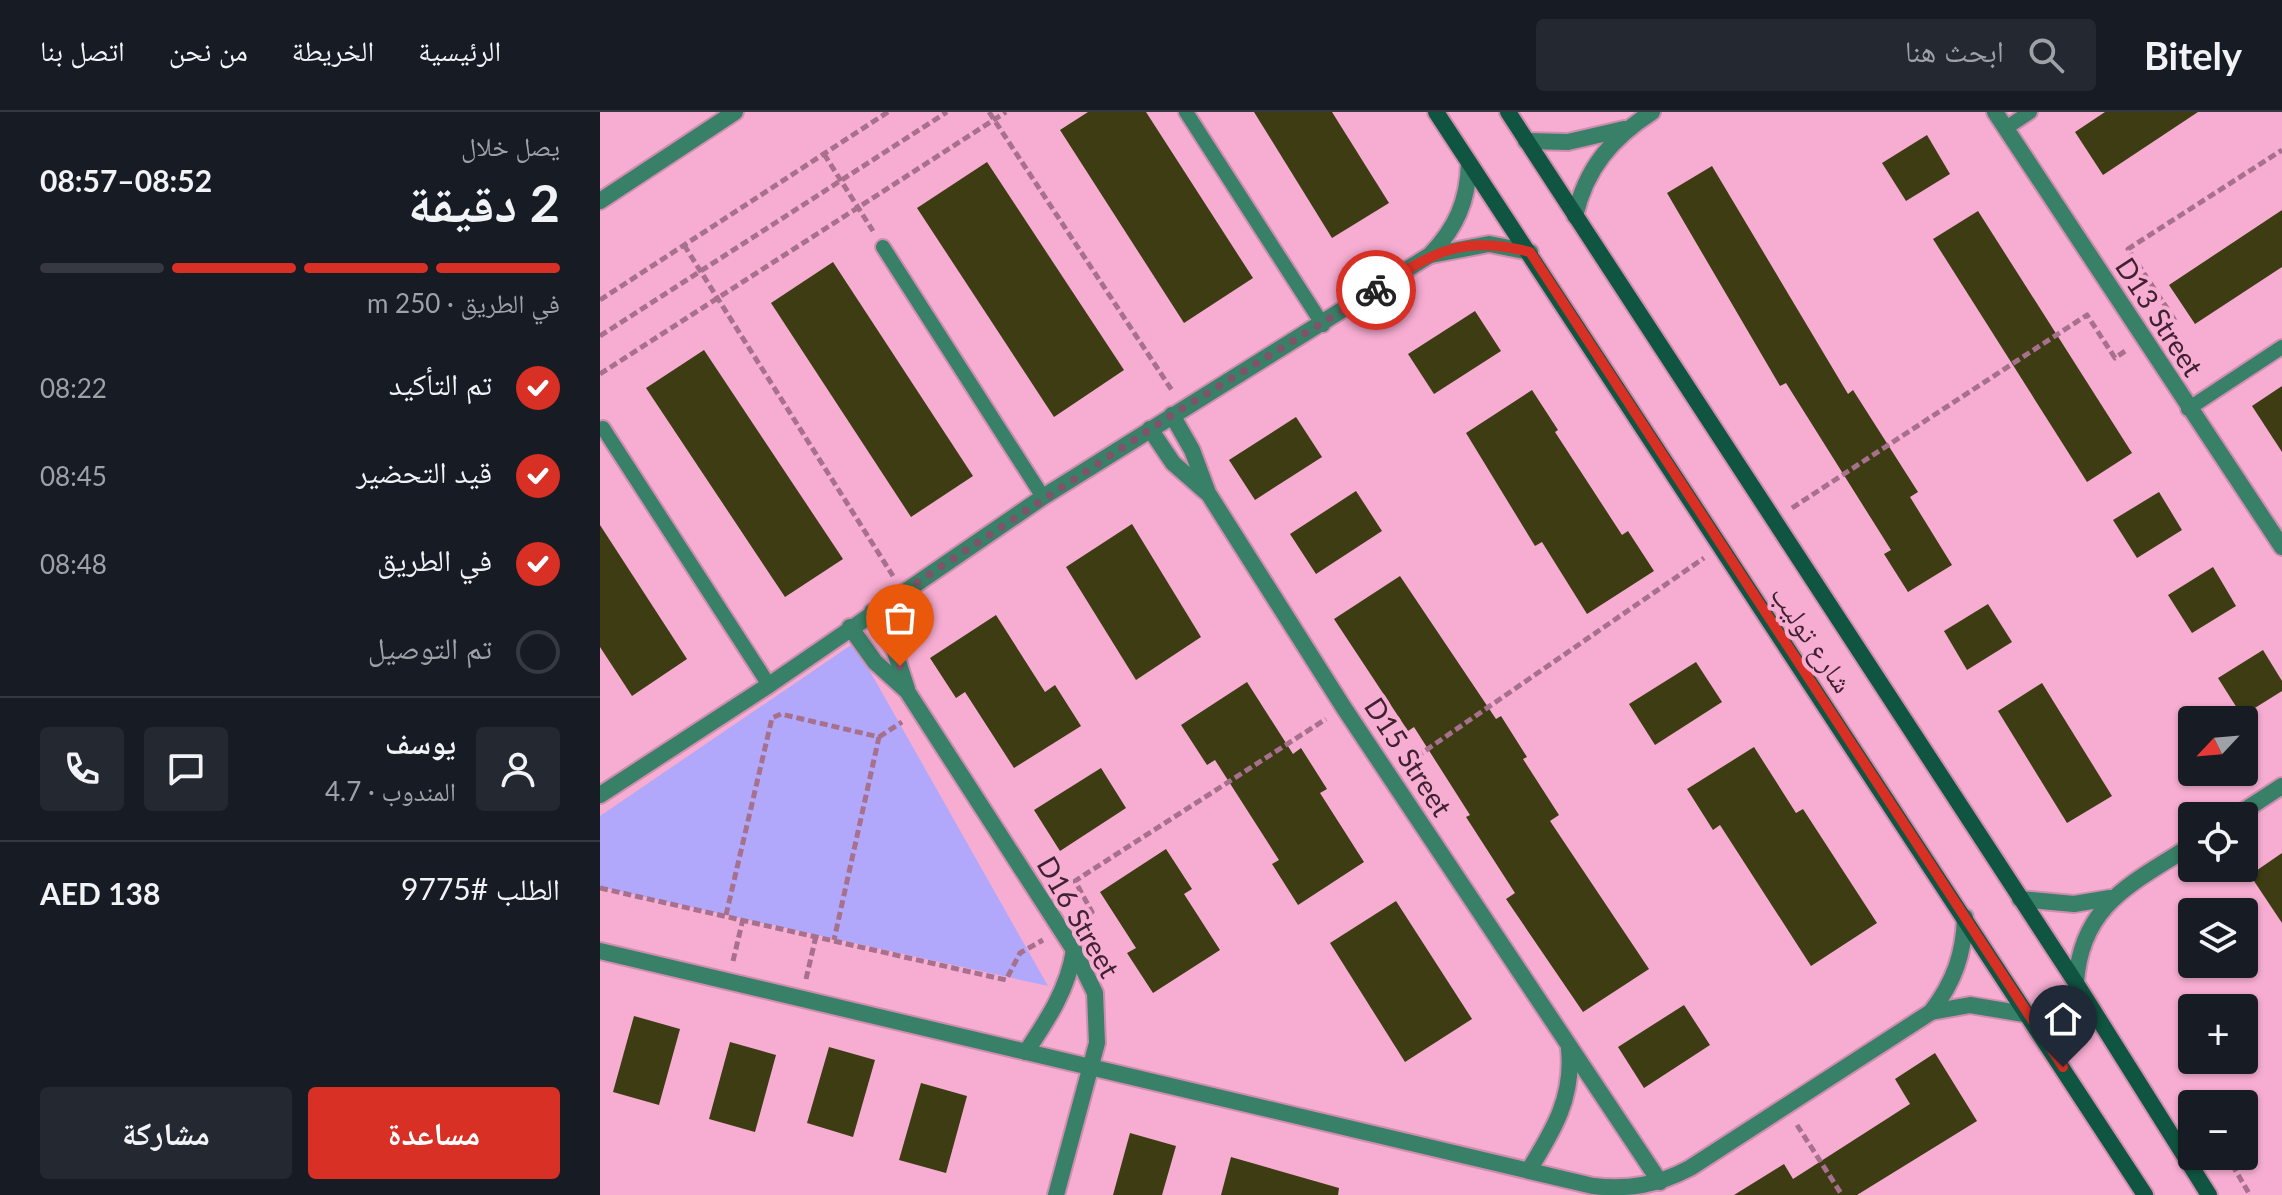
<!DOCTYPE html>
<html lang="ar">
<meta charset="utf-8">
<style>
:root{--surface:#171b24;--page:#242831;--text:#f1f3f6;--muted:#9ea1a6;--line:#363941;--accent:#d93025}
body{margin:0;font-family:Lato,"Noto Naskh Arabic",sans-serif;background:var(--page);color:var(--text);direction:rtl;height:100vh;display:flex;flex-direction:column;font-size:30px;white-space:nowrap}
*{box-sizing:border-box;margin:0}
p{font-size:26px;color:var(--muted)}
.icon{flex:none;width:44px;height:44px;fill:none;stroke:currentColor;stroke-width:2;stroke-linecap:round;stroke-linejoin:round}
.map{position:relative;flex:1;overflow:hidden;direction:ltr}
.side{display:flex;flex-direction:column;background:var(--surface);width:600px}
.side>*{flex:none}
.needle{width:52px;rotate:244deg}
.controls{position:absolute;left:1578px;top:594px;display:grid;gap:16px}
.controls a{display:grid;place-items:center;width:80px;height:80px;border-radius:8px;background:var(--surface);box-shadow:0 2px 6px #0004;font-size:40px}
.pin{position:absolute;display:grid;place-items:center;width:68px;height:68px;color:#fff;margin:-82px -34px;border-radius:50% 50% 50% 0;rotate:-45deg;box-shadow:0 0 8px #0007}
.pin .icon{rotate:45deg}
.courier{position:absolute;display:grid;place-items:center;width:80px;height:80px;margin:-40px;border:6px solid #d93025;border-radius:50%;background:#fff;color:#222;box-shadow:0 2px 10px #0007}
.summary em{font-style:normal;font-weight:700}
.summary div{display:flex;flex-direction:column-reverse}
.summary{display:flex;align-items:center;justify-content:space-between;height:136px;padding:0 40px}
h1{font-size:52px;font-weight:700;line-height:60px}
.bar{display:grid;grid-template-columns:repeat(4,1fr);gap:12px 8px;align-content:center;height:96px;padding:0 40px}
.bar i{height:10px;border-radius:6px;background:var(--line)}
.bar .active{background:var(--accent)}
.bar p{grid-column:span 4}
.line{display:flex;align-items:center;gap:20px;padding:0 40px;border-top:2px solid var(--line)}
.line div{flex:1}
.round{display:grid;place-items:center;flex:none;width:84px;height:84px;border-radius:8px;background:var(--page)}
ol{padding:0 40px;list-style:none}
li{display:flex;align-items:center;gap:24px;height:88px}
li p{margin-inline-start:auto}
li .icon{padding:8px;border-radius:50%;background:var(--accent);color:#fff;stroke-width:4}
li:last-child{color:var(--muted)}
li i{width:44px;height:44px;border:4px solid var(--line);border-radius:50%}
.action{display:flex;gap:16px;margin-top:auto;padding:16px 40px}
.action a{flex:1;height:92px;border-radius:8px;background:var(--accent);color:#fff;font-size:32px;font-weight:700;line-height:92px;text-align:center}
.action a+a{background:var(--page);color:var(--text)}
header{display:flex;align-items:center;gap:48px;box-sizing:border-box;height:112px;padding:0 40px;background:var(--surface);border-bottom:2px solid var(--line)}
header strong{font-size:38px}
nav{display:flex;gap:44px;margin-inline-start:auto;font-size:28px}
.search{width:560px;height:72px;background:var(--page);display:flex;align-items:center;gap:20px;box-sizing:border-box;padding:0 28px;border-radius:8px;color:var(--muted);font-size:30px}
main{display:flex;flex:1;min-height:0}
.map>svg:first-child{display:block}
</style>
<header>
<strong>Bitely</strong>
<div class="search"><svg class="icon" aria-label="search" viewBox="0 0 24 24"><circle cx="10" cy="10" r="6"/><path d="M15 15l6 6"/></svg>ابحث هنا</div>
<nav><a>الرئيسية</a><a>الخريطة</a><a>من نحن</a><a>اتصل بنا</a></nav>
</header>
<main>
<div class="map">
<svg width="1682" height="1083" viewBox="0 0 1682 1083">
<rect width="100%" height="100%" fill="#f7add2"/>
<path fill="#b1a8fb" d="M254 531 448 874 0 775V704Z"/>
<g fill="#3d3c13">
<path d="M488 0H546L653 166 584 211 460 18Z"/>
<path d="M654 0H732L789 91 732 126Z"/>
<path d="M1505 0H1598L1503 63 1475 20Z"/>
<path d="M1327 23 1350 62 1306 89 1282 51Z"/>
<path d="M387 50 524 258 454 305 317 96Z"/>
<path d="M1112 54 1248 282 1253 278 1318 380 1310 385 1352 453 1308 480 1284 442 1291 438 1186 271 1180 274 1067 81Z"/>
<path d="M1682 98V155L1595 212 1569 173Z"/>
<path d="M1378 99 1532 341 1487 370 1333 127Z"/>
<path d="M233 150 373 364 311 405 171 191Z"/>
<path d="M875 199 901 239 834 282 808 242Z"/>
<path d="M104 238 243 447 185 485 46 276Z"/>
<path d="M1682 274V340L1652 294Z"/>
<path d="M932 278 958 318 955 320 1022 423 1028 419 1054 459 987 502 942 430 935 434 866 321Z"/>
<path d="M696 305 722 345 655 388 629 348Z"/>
<path d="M756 379 782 419 716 462 690 422Z"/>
<path d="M1559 380 1582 418 1537 446 1513 408Z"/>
<path d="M532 412 601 525 536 568 466 455Z"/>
<path d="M0 413 87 547 32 584 0 535Z"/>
<path d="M1613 455 1636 494 1592 521 1568 483Z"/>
<path d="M800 464 896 607 901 604 927 645 923 647 959 703 950 709 1049 857 983 900 906 787 915 781 866 705 870 703 814 615 808 619 734 507Z"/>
<path d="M1388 492 1412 530 1367 558 1344 519Z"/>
<path d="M396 503 445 580 455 573 481 614 414 656 365 580 356 586 330 546Z"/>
<path d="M1663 538 1682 569V579L1642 604 1618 566Z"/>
<path d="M1096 550 1122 590 1055 633 1029 592Z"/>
<path d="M647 570 693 642 701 636 727 677 720 681 764 750 698 793 672 752 679 748 615 648 607 653 581 613Z"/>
<path d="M1442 571 1512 684 1467 711 1398 599Z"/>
<path d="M1154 635 1196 701 1203 697 1277 811 1211 854 1120 713 1113 718 1087 677Z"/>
<path d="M501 656 526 696 460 739 434 698Z"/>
<path d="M566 737 592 777 584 782 620 838 553 881 527 841 536 836 500 780Z"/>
<path d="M1682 741V811L1650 763Z"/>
<path d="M796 789 872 907 805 950 730 831Z"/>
<path d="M1084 893 1110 933 1044 976 1018 935Z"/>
<path d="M34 904 80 917 59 993 13 980Z"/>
<path d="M130 930 176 943 155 1020 109 1007Z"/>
<path d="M229 935 275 948 253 1025 207 1011Z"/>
<path d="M1335 941 1377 1009 1257 1083H1134L1184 1052 1193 1067 1310 992 1295 967Z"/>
<path d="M321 971 367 984 346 1061 299 1048Z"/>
<path d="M530 1021 576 1034 562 1083H513Z"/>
<path d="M631 1045 739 1076 738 1083H621Z"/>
</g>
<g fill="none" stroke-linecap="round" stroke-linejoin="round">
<defs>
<g id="lane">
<path d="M586 0 723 213"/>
<path d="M1406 16 1430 0"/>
<path d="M283 135 443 385"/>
<path d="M1588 297 1682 235"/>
<path d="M3 316 169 573"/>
</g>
<g id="street">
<path d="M1395 0 1682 435"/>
<path d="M926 29 968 30 1024 17"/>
<path d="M0 89 135 0"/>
<path d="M975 104C986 56 1012 26 1052 0"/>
<path d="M831 143 889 132 930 140"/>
<path d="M572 303 592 338 608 381 744 596 1060 1070"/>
<path d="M550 317 573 351 606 380"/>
<path d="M272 500 294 537 307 577"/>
<path d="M250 515 275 550 307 579 474 838 495 881 497 931 456 1083"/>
<path d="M0 683 169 573 443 385 830 143C856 116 868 89 869 51"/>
<path d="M1636 704 1682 674"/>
<path d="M1420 787 1474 792 1510 786"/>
<path d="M0 839 993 1074C1028 1078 1058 1073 1090 1056L1331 900C1354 870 1364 842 1365 805"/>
<path d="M1476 871C1481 792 1533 771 1592 733"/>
<path d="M1331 900 1370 893 1430 903"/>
<path d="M426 940C448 907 468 877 474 838"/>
<path d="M929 1058C953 1019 974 985 969 937"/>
</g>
<g id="secondary">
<path d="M836 0 1545 1083"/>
<path d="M908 0 1476 871 1609 1083"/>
</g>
</defs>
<use href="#lane" stroke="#cf8eaf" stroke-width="18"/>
<use href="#street" stroke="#cf8eaf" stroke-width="20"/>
<use href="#secondary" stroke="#cf8eaf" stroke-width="20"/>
<g stroke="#a7708c" stroke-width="5" stroke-dasharray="8 4" stroke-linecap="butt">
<path d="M389 0 573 280"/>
<path d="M224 42 273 119"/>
<path d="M84 133 293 464"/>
<path d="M0 188 288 0"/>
<path d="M1563 214 1574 207 1528 137 1682 38"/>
<path d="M0 224 347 0"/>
<path d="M0 262 406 0"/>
<path d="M1192 396 1487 203 1515 246 1528 237"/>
<path d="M279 625 302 610"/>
<path d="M806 652 1104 446"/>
<path d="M0 776 406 868 420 841 443 828"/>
<path d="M126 803 172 606 181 602 279 625 234 828"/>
<path d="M480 808 492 800 475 769 726 607"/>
<path d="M133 849 143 807"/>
<path d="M206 867 216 824"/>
<path d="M1197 1013 1242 1083"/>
<path d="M1615 1051 1627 1044 1650 1083"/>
</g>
<use href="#lane" stroke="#388067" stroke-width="14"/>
<use href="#street" stroke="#388067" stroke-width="16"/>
<use href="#secondary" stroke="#105541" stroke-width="16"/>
</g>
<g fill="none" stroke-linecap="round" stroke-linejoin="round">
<path stroke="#7f5369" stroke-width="8" stroke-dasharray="0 14.4" d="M300 554 272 500 572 303 776 178"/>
<path stroke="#d93025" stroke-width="10" d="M776 178C832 141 860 122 930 140L1463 955"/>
</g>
<g text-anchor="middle" stroke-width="8" stroke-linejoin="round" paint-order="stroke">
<g font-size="28" fill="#3f2231" stroke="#f7add2">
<text transform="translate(1559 205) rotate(57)" y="10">D13 Street</text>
<text transform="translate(1212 527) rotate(56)" y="10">شارع توليب</text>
<text transform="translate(808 645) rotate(57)" y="10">D15 Street</text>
<text transform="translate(478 805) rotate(60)" y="10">D16 Street</text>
</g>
</g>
</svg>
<div class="controls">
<a><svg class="needle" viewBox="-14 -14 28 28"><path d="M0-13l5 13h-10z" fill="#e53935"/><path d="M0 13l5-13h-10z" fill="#9ea1a6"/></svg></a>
<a><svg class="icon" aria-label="locate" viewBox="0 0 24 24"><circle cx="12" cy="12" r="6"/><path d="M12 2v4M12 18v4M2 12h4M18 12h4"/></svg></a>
<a><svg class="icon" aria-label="layers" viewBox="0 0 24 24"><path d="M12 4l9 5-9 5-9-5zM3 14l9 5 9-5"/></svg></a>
<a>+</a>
<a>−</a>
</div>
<div class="pin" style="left:300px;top:554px;background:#ea580c"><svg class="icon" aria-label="bag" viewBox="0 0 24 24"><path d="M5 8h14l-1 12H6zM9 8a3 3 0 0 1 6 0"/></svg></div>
<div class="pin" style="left:1463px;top:955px;background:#1f2937"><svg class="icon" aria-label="home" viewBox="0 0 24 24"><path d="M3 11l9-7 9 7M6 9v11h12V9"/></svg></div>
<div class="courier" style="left:776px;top:178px"><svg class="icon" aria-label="bike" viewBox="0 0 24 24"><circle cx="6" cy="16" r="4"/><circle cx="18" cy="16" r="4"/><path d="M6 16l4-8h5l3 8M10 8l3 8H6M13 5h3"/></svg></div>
</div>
<section class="side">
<div class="summary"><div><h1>2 دقيقة</h1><p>يصل خلال</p></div><em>08:52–08:57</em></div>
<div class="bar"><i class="active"></i><i class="active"></i><i class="active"></i><i></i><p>في الطريق · 250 m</p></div>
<ol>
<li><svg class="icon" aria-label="check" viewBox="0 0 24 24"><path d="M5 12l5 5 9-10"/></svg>تم التأكيد<p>08:22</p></li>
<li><svg class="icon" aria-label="check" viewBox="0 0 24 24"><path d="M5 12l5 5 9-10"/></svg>قيد التحضير<p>08:45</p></li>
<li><svg class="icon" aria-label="check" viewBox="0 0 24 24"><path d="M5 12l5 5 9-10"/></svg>في الطريق<p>08:48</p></li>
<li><i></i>تم التوصيل</li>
</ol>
<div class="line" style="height:144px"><a class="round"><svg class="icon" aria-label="person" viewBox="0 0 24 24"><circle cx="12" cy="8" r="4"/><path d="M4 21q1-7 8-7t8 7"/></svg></a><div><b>يوسف</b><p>المندوب · 4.7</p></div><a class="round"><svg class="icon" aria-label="chat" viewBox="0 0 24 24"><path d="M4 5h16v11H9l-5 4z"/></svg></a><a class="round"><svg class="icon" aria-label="phone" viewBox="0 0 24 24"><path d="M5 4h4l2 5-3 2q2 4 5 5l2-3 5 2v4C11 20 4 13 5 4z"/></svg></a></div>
<div class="line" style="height:104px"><div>الطلب #9775</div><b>AED 138</b></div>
<div class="action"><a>مساعدة</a><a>مشاركة</a></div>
</section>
</main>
